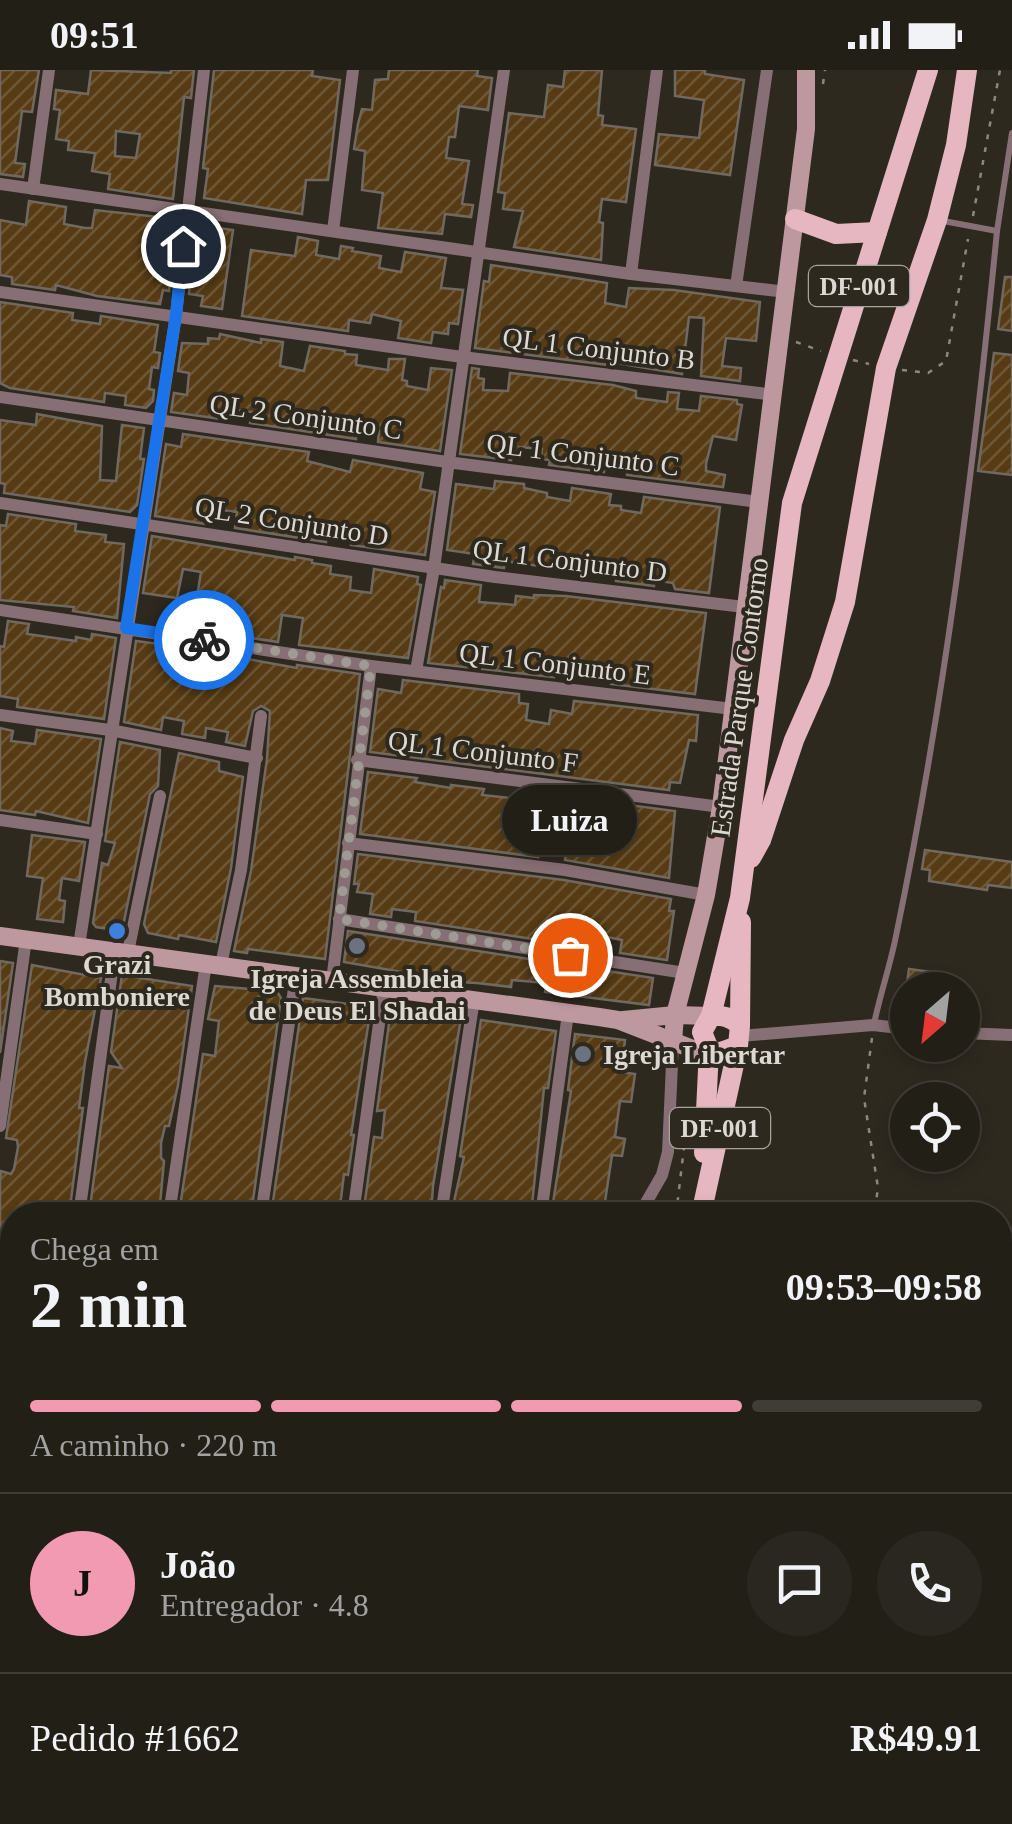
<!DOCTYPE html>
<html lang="pt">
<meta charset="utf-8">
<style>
:root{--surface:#221f17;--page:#2a2720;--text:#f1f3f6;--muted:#a2a2a1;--line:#3f3d36;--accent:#f19ab1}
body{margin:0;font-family:"Times New Roman",serif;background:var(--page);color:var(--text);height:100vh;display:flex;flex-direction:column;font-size:38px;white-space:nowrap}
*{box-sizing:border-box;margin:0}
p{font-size:32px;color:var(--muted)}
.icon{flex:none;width:55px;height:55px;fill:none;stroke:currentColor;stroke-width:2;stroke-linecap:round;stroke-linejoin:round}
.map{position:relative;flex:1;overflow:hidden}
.side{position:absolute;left:0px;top:1132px;width:1012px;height:622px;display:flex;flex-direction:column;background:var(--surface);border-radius:40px 40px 0 0;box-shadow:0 5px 15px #0003,0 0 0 2px var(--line)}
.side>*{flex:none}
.needle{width:65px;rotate:208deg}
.fabs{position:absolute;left:890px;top:902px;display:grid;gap:20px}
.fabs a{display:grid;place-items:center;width:90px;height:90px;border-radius:50%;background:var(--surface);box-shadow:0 5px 15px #0003,0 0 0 2px var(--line);font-size:50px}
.pin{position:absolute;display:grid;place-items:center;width:85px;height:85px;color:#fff;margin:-42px;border:5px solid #fff;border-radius:50%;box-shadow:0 2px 10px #0007}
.courier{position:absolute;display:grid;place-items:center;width:100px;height:100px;margin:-50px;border:8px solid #1a73e8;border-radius:50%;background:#fff;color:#222;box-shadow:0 2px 12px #0007}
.bubble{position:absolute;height:70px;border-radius:35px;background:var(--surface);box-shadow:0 5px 15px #0003,0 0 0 2px var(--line);font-size:32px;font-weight:800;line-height:70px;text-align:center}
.headline em{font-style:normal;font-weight:800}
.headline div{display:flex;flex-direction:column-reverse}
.headline{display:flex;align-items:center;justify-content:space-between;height:170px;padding:0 30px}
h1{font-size:65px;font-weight:800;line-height:75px}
.bar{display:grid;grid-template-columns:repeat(4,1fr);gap:15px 10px;align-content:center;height:120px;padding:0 30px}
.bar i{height:12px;border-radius:8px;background:var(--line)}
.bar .on{background:var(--accent)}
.bar p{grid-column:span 4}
.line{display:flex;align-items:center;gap:25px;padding:0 30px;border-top:2px solid var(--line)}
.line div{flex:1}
.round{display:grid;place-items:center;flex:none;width:105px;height:105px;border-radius:52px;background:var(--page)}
.status{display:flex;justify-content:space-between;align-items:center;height:70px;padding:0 50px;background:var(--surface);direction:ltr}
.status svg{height:28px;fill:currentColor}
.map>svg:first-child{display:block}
</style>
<div class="status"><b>09:51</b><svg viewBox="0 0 49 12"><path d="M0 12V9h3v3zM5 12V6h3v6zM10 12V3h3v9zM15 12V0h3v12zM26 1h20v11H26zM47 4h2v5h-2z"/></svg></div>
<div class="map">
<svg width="1012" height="1754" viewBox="0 0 1012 1754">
<defs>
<pattern id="building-hatch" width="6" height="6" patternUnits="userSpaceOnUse" patternTransform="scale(2.5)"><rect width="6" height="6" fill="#563b14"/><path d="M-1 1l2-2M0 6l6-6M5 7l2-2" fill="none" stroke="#6e5735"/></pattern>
</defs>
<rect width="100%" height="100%" fill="#2e291f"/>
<g fill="url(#building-hatch)" stroke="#71695f" stroke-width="2.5" fill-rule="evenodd">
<path d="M0 0H39L32 42 22 41 15 93 25 94 23 107 0 104Z"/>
<path d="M91 0 171 3V0H194L191 28 184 27 173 129 108 119 110 104 92 101 95 83 68 80 69 71 56 69 60 40 54 39 56 20 88 24ZM116 61 140 64 136 88 115 86Z"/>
<path d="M214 0H313L312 6 340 10 328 110H306L302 144 204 128 208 99 203 98Z"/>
<path d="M389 0H478L477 6 492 8 488 40 459 36 455 67H449L446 88 469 91 462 134 473 135 471 147 445 144 442 164 378 158 383 123 362 120 365 81 354 79 358 54 362 39 372 40 375 10 388 9Z"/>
<path d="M565 0H602L598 45 603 46 602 55 636 59 626 132 602 129 599 152 603 153 601 190 514 177 523 141 503 139 505 123 498 122 509 43 544 47 548 15 563 17Z"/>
<path d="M675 0H705V4L744 10 730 105 655 95 659 64 699 68 704 30 675 26Z"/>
<path d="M29 131 66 137 64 154 85 158H92L95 140 168 148 166 175 174 177 169 221 163 220 160 234 97 226 56 215 55 220 12 214V207L0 205V150L26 155Z"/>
<path d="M196 155 233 160 222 239 201 236 203 226 189 224Z"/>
<path d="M298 167 318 171 316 185 339 189 341 176 353 178 352 181 381 186 379 198 401 202 405 182 446 188 441 218 463 220 458 254 449 253 448 264 433 262 431 273 398 268 401 251 372 244 370 253 349 250 348 261 242 246 251 180 295 186Z"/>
<path d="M491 195 607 213 605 233 626 237 629 218 674 220 760 232 756 271 726 268 722 296 741 298 740 311 701 306 704 248 689 247 682 304 616 293V296L475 278 484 211 489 212Z"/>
<path d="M1005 207H1012V261L998 259Z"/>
<path d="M0 232 73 243 72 250 100 254 101 246 158 255 154 282 160 283 158 298 152 297 149 319 154 320 153 331 146 338 125 335 126 326 105 323 104 332 10 318 0 313Z"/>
<path d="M220 264 261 273V269L283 272 280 296 304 301 310 276 345 281V284L357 285 356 295 388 300 389 289H405L402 310 407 311V316L428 320 431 298 452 300 440 381 378 372 379 361 358 359 356 369 250 353 252 342 230 339 229 350 171 342 174 323 187 325 189 303 178 301 182 273 208 274V268L219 269Z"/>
<path d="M994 283 1012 285V405L978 401Z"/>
<path d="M472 298 479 299 478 308 484 309 483 320 508 321 510 303 613 315 636 321V328L667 332 668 322 679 323 677 339 699 341 701 326 737 330V334L742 335 736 370 713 366 706 394V401L725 405 723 417 627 405 628 397 606 394 604 402 549 395 550 390 541 389 542 379 519 377V383L512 382 511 390 460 384Z"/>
<path d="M37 344 102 356 100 410 116 411 122 355 144 358 140 389H144L137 435 130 442 4 423 5 414 0 413V350L36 355Z"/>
<path d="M183 364 309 382 307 391 350 402 353 390 423 403 420 419 435 422 425 485 351 475 352 467 327 463 326 472 235 458 237 442 214 439 212 455 155 446 166 374 181 377Z"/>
<path d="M495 411 524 414V418L547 423V427L570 431 572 418 611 424 609 435 621 436V440L641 443 644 427 720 437 709 523 675 519 673 513 654 510V516L616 511V507L505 491 504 498 473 494 475 484 447 480 456 414 494 419Z"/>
<path d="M8 444 76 454 75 461 106 465 105 472 124 474 117 548 73 541 74 537 0 530V455L6 456Z"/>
<path d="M152 466 295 490V487L312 490V493L331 496 330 504 351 507 350 520 371 523 374 499 418 507 417 514 421 515 408 588 299 575 303 548 282 545 278 572 192 559 201 502 183 499 177 528 143 523Z"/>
<path d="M445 510 481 515 479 532 515 535 516 526 534 528V525L566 526 706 543 695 624 611 614 612 608 577 603 576 598 555 596 554 607 428 593 441 517 444 518Z"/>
<path d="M8 551 29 554 27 564 76 571V567L91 570 92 564 116 568 104 649 17 637 18 629 0 626V576L4 577Z"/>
<path d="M136 571 167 575 164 593 185 596 188 582 197 584 198 580 297 598V595L360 604 325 889 248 879 247 883 234 881 251 801 267 689 270 641 261 636 253 641 245 676 226 672 228 662 206 658 205 668 182 664 184 651 163 647 161 660 124 652Z"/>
<path d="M403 610 519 624V633L528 634 526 650 549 654 551 640 572 644 574 631 698 645 696 671 689 670 680 713 670 712 669 720 370 682 378 619 401 623Z"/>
<path d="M0 658 13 661 11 671 35 674 37 660 101 669 88 753 36 741 35 745 0 740Z"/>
<path d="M120 672 160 680 158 716 150 724 122 861 96 857 93 853 102 793 108 795 115 773 105 771Z"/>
<path d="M179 683 219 692V701L243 707 231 798 216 872 179 865 178 869 148 863 144 854Z"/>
<path d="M368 702 417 708 415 712 451 718V715L484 719 482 725 518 729 519 724 529 722 675 741 669 808 565 790 566 783 550 781 538 780V787L360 764Z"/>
<path d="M32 765 85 772 79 811 62 808 59 830 65 831 63 852 37 849 43 808 27 806Z"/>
<path d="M925 780 1012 792V818L988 815 987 820 929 811 930 800 922 799Z"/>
<path d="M358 784 564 810 671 829 669 841H674L667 890 620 883 622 870 587 863 585 877 415 851 416 842 392 839 391 847 370 844 373 824 357 822 359 814H354Z"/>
<path d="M348 861 653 908 649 935 545 922 546 913 512 910 511 917 477 913 459 912 461 902 442 909 344 892Z"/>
<path d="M0 891 13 893 0 983Z"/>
<path d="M32 895 101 908 85 992 79 1038H83L69 1145H12V1315L0 1314V1111L1 1101 11 1104 14 1099 18 1077 17 1070 6 1068Z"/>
<path d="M909 899 939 903 937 920H906Z"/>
<path d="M122 905 192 916 178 1015 169 1056H165L161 1073V1088L164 1091 159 1145H89L109 996 122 998 111 982Z"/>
<path d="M215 916 262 920 278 923 281 928 251 1145H191L192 1140 180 1137 203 984 215 986 219 951 208 949Z"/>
<path d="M303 928 371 937 351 1065H354L348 1105 344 1104 339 1145H271Z"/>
<path d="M391 939 461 948 433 1116 431 1145H363L374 1067 382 1068 385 1040 377 1041Z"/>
<path d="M481 950 556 961 548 1018H544L531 1145H451L464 1087 460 1086Z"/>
<path d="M575 964 625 970 621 1002 635 1004 631 1032 620 1031 615 1067 625 1069 622 1086 612 1085 603 1145H551L571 1021 568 1020Z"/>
<path d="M0 1334 12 1335 10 1569 0 1568Z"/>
</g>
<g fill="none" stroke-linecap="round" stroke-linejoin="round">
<g stroke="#8c8880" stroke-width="2.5" stroke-dasharray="5 8" stroke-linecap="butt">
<path d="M823 14 825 0"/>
<path d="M973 146 1000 0"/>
<path d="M796 272 821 281"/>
<path d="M853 290 869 294"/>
<path d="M902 300 928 303 946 291 968 169"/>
<path d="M872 968 864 1028 878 1118 874 1145"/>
<path d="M676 1145 687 1052"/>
</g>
<g stroke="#877075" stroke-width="6">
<path d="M997 161 1012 63"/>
<path d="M874 954C880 925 890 896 896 866 944 634 974 397 997 161L938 150"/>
<path d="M514 1754 516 1742"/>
</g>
<g stroke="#877075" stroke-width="12">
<path d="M0 114 631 204 787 222"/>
<path d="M33 119 49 0"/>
<path d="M333 161 353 0"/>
<path d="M631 204 657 0"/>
<path d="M736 216 767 0"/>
<path d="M0 222 462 287 775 325"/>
<path d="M0 327 447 392 759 432"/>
<path d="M0 433 495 507 744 537"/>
<path d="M0 540 371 596 733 639"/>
<path d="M416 601 434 498 504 0"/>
<path d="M0 645 110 660 257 688"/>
<path d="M357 690 721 737"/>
<path d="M0 750 97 764"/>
<path d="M348 773 565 800 706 825"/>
<path d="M339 849 685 903"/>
<path d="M79 876 176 245 204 0"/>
<path d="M128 882 160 726"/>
<path d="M221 895 241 800 261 646"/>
<path d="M332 911 371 596"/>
<path d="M962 963 1012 965"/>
<path d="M740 966 873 955 908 959"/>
<path d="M0 1056 26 869"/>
<path d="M79 1145 115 880"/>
<path d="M169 1145 206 893"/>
<path d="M261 1145 296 905"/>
<path d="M353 1145 384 917"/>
<path d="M441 1145 474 929"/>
<path d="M541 1145 568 943"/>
<path d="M639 1145 662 1105 668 1082 673 972"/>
<path d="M0 1324 12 1325"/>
<path d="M9 1672 12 1640"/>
<path d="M800 1742 893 1754"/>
</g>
<g stroke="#bd989f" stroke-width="18">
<path d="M0 866 599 947 618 950 695 980 709 979"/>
<path d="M623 950 675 945 711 946"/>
<path d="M673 972 675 945 706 825 721 737 806 59V0"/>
<path d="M0 1671 12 1673"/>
<path d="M543 1742 619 1753"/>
</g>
<g stroke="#e6b7c0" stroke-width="20">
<path d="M795 149 836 164 877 162"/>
<path d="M751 788 761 770 794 670 820 611 845 532 886 298 937 150 956 75 967 0"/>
<path d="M711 946 740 828 792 433 928 0"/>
<path d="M740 955 741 852"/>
<path d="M704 1083 709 979"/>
<path d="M701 1145 702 1140 738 976 740 955C730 947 723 945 711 946L702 962 709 979 718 983 738 976"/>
<path d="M619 1754 621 1742"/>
</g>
</g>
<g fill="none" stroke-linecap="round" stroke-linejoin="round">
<path stroke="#9f9b94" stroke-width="10" stroke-dasharray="0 18" d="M204 570 371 596 339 849 570 885"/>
<path stroke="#1a73e8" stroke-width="12" d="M183 176 176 245 126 558 204 570"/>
</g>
<circle fill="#3f7fe0" stroke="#2e291f" stroke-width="4" cx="117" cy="861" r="10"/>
<g fill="#6b7280" stroke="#2e291f" stroke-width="4">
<circle cx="357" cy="876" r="10"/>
<circle cx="583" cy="984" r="10"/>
</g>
<g text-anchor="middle" stroke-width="8" stroke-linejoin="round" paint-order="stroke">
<g fill="#2e291f" stroke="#a8a49d" stroke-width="2.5">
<rect x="809" y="196" width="100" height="40" rx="8"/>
<rect x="670" y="1038" width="100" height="40" rx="8"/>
</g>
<g font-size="25" font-weight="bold" fill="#dcd9d3">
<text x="859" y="225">DF-001</text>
<text x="720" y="1067">DF-001</text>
</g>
<g font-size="28" fill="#dcd9d3" stroke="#2e291f">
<text transform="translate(599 278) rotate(7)" y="10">QL 1 Conjunto B</text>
<text transform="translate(306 346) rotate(8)" y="10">QL 2 Conjunto C</text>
<text transform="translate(583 384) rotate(7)" y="10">QL 1 Conjunto C</text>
<text transform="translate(292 451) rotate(9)" y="10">QL 2 Conjunto D</text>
<text transform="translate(570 490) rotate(7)" y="10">QL 1 Conjunto D</text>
<text transform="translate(555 593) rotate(7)" y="10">QL 1 Conjunto E</text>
<text transform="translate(739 627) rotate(-82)" y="10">Estrada Parque Contorno</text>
<text transform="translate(483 681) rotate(7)" y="10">QL 1 Conjunto F</text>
</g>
<g font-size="28" font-weight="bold" fill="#dcd9d3" stroke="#2e291f">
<text x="117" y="904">Grazi<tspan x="117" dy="32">Bomboniere</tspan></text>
<text x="357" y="918">Igreja Assembleia<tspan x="357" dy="32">de Deus El Shadai</tspan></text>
<text x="603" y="994" text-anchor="start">Igreja Libertar</text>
</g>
</g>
</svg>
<div class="fabs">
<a><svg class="needle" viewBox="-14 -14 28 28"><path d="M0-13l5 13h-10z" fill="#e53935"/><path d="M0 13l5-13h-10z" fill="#a2a2a1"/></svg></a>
<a><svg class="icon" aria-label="locate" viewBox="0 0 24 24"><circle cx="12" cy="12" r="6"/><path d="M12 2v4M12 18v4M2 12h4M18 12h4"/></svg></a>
</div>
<div class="pin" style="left:570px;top:885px;background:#ea580c"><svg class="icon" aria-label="bag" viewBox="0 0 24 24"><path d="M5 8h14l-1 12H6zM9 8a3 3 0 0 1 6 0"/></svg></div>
<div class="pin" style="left:183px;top:176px;background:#1f2937"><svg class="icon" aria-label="home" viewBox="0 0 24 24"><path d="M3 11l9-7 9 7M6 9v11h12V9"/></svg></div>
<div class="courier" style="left:204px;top:570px"><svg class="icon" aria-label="bike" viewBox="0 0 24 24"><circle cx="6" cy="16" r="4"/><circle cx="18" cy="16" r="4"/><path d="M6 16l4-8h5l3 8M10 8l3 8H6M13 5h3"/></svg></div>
<div class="bubble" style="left:502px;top:715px;width:135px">Luiza</div>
<section class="side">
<div class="headline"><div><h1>2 min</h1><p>Chega em</p></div><em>09:53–09:58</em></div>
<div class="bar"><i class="on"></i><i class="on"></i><i class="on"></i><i></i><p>A caminho · 220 m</p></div>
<div class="line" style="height:180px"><b class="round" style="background:var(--accent);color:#111">J</b><div><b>João</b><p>Entregador · 4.8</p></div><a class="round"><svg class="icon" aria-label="chat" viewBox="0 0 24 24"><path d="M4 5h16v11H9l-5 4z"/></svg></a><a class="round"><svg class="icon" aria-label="phone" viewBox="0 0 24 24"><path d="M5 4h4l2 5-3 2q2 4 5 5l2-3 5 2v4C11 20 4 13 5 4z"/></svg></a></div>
<div class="line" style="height:130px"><div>Pedido #1662</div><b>R$49.91</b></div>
</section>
</div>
